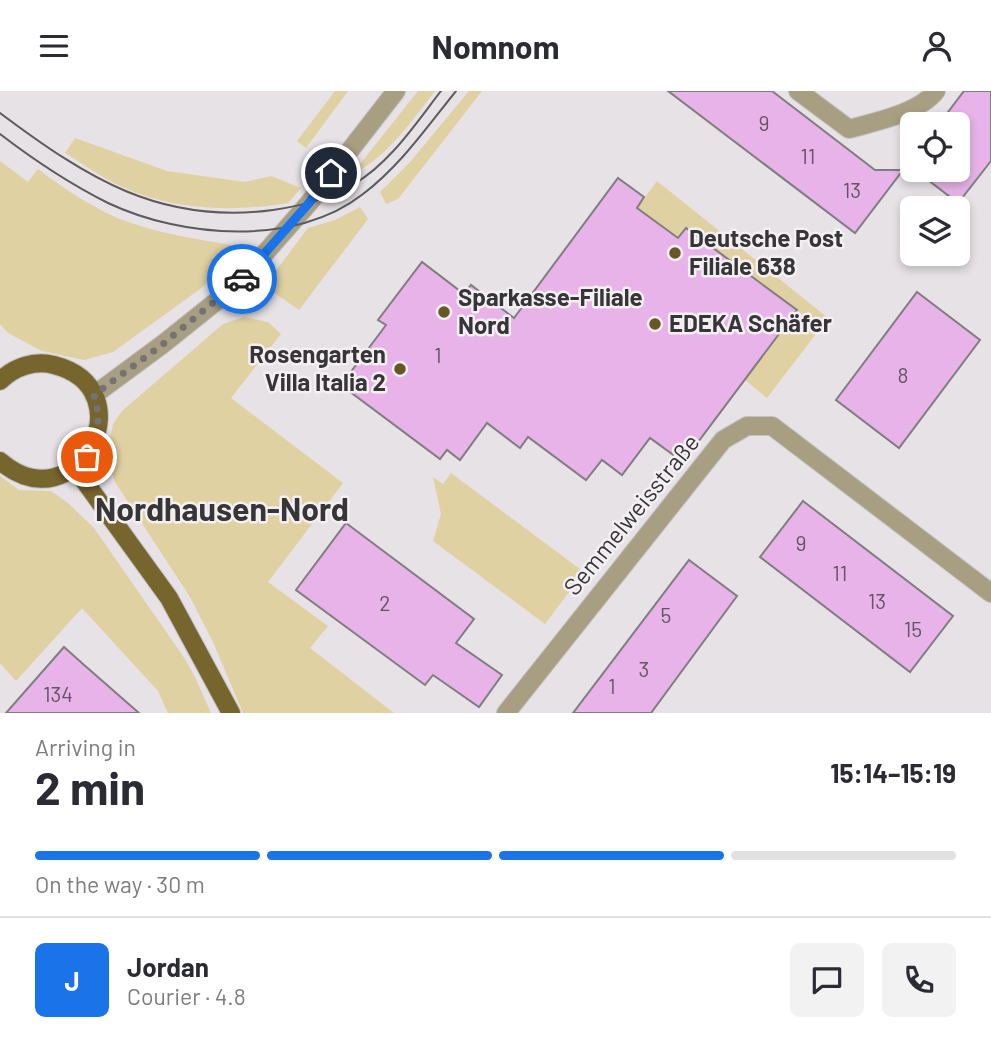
<!DOCTYPE html>
<meta charset="utf-8">
<style>
:root{--surface:#fff;--page:#f2f2f3;--text:#2b2b33;--muted:#7c7c81;--line:#e1e1e2;--accent:#1a73e8}
body{margin:0;font-family:Barlow,sans-serif;background:var(--page);color:var(--text);height:100vh;display:flex;flex-direction:column;font-size:26px;white-space:nowrap}
*{box-sizing:border-box;margin:0}
p{font-size:23px;color:var(--muted)}
.icon{flex:none;width:38px;height:38px;fill:none;stroke:currentColor;stroke-width:2;stroke-linecap:round;stroke-linejoin:round}
.map{position:relative;height:622px;overflow:hidden}
.side{display:flex;flex-direction:column;background:var(--surface);flex:1}
.side>*{flex:none}
.buttons{position:absolute;left:900px;top:21px;display:grid;gap:14px}
.buttons a{display:grid;place-items:center;width:70px;height:70px;border-radius:10px;background:var(--surface);box-shadow:0 4px 10px #0003;font-size:35px}
.pin{position:absolute;display:grid;place-items:center;width:60px;height:60px;color:#fff;margin:-30px;border:4px solid #fff;border-radius:50%;box-shadow:0 2px 7px #0007}
.courier{position:absolute;display:grid;place-items:center;width:70px;height:70px;margin:-35px;border:5px solid #1a73e8;border-radius:50%;background:#fff;color:#222;box-shadow:0 2px 9px #0007}
.head em{font-style:normal;font-weight:700}
.head div{display:flex;flex-direction:column-reverse}
.head{display:flex;align-items:center;justify-content:space-between;height:119px;padding:0 35px}
h1{font-size:46px;font-weight:700;line-height:52px}
.bar{display:grid;grid-template-columns:repeat(4,1fr);gap:10px 7px;align-content:center;height:84px;padding:0 35px}
.bar i{height:9px;border-radius:5px;background:var(--line)}
.bar .selected{background:var(--accent)}
.bar p{grid-column:span 4}
.line{display:flex;align-items:center;gap:18px;padding:0 35px;border-top:2px solid var(--line)}
.line div{flex:1}
.round{display:grid;place-items:center;flex:none;width:74px;height:74px;border-radius:10px;background:var(--page)}
header{display:flex;justify-content:space-between;align-items:center;height:91px;padding:0 35px;background:var(--surface);font-size:32px;font-weight:700}
.map>svg:first-child{display:block}
</style>
<header><svg class="icon" aria-label="menu" viewBox="0 0 24 24"><path d="M4 6h16M4 12h16M4 18h16"/></svg>Nomnom<svg class="icon" aria-label="person" viewBox="0 0 24 24"><circle cx="12" cy="8" r="4"/><path d="M4 21q1-7 8-7t8 7"/></svg></header>
<div class="map">
<svg width="991" height="622" viewBox="0 0 991 622">
<rect width="100%" height="100%" fill="#e6e2e6"/>
<g fill="#e0d1a2">
<path d="M335 0H348L306 57 297 50Z"/>
<path d="M418 0H435C415 26 384 70 353 82Z"/>
<path d="M469 0H482L398 108 386 113 380 101 411 70Z"/>
<path d="M75 47 167 80 245 91 271 85 301 97 288 112C229 122 165 119 110 90 95 82 80 71 65 62Z"/>
<path d="M0 70 28 91 38 78C66 99 98 121 131 132 169 145 210 150 249 157L200 198 113 261 84 269 42 260 8 242 0 233Z"/>
<path d="M657 90 828 227 767 307 745 289 797 219 687 137 678 147 637 117Z"/>
<path d="M360 116 368 128 299 219 273 201 269 189 308 137 335 129Z"/>
<path d="M244 226 268 231 281 243 231 307 343 392 268 491 328 535 310 557 394 622H243L213 551 190 506 115 391 106 367 113 333 122 320 223 233Z"/>
<path d="M451 382 584 481 545 533 433 450 441 423 433 386 443 393Z"/>
<path d="M0 385 19 399 51 400 68 412 94 437 183 565 195 586 211 622H168L158 600 82 517 16 590 0 572Z"/>
</g>
<g fill="#e7b3e8" stroke="#807d80" stroke-width="2">
<path d="M668 0H772L875 79H903L855 142Z"/>
<path d="M964 0H991V70L958 112 915 79H957V33H939Z"/>
<path d="M618 87 644 106 637 117 678 147 686 137 797 219 683 371 650 347 622 384 602 369 586 389 528 346 520 357 487 332 460 369 447 359 440 368 341 294 386 234 378 229 422 171 464 203 471 194 514 227Z"/>
<path d="M917 201 980 249 899 357 836 309Z"/>
<path d="M803 410 953 525 910 581 760 466Z"/>
<path d="M346 432 474 528 456 552 502 584 479 616 433 584 425 594 296 499Z"/>
<path d="M689 469 737 505 651 622H573Z"/>
<path d="M64 556 83 573 139 622H6Z"/>
</g>
<g fill="none" stroke-linecap="round" stroke-linejoin="round">
<defs>
<g id="minor">
<path d="M798 0 849 38C875 31 919 22 936 0"/>
<path d="M94 304 163 253 238 193 309 112 396 0"/>
<path d="M506 622 723 349 747 335H772L991 502"/>
</g>
<g id="major">
<path d="M0 290C14 276 34 269 54 274 148 298 77 436 0 370"/>
<path d="M75 377 169 507 231 622"/>
</g>
</defs>
<use href="#minor" stroke="#c3c0c3" stroke-width="20"/>
<use href="#major" stroke="#c3c0c3" stroke-width="20"/>
<use href="#minor" stroke="#a89f83" stroke-width="18"/>
<use href="#major" stroke="#77652e" stroke-width="18"/>
<g stroke="#5d5b5d" stroke-width="2">
<path d="M0 22C87 87 160 134 273 119 300 115 331 108 354 93 390 72 416 32 441 0"/>
<path d="M0 43C34 69 70 93 108 112 182 147 296 156 363 103 400 75 427 36 456 0"/>
</g>
</g>
<g fill="none" stroke-linecap="round" stroke-linejoin="round">
<path stroke="#747274" stroke-width="7" stroke-dasharray="0 12.6" d="M87 366C99 344 101 328 94 304L163 253 242 188"/>
<path stroke="#1a73e8" stroke-width="9" d="M242 188 309 112 331 82"/>
</g>
<g fill="#665724" stroke="#f3eff3" stroke-width="2.5">
<circle cx="675" cy="162" r="7"/>
<circle cx="444" cy="221" r="7"/>
<circle cx="655" cy="233" r="7"/>
<circle cx="400" cy="278" r="7"/>
</g>
<g text-anchor="middle" stroke-width="5" stroke-linejoin="round" paint-order="stroke">
<g font-size="21" fill="#635563">
<text x="764" y="40">9</text>
<text x="808" y="73">11</text>
<text x="852" y="107">13</text>
<text x="438" y="272">1</text>
<text x="903" y="292">8</text>
<text x="801" y="460">9</text>
<text x="840" y="490">11</text>
<text x="877" y="518">13</text>
<text x="385" y="520">2</text>
<text x="666" y="532">5</text>
<text x="913" y="546">15</text>
<text x="644" y="586">3</text>
<text x="612" y="603">1</text>
<text x="58" y="611">134</text>
</g>
<g font-size="24" font-weight="bold" fill="#373637" stroke="#f3eff3" text-anchor="start">
<text x="689" y="156">Deutsche Post<tspan x="689" dy="28">Filiale 638</tspan></text>
<text x="458" y="215">Sparkasse-Filiale<tspan x="458" dy="28">Nord</tspan></text>
<text x="669" y="241">EDEKA Schäfer</text>
<text x="386" y="272" text-anchor="end">Rosengarten<tspan x="386" dy="28">Villa Italia 2</tspan></text>
</g>
<g font-size="24" fill="#373637" stroke="#f3eff3">
<text transform="translate(632 424) rotate(-51)" y="8">Semmelweisstraße</text>
</g>
<g font-size="32" font-weight="bold" fill="#373637" stroke="#f3eff3">
<text x="222" y="430">Nordhausen-Nord</text>
</g>
</g>
</svg>
<div class="buttons">
<a><svg class="icon" aria-label="locate" viewBox="0 0 24 24"><circle cx="12" cy="12" r="6"/><path d="M12 2v4M12 18v4M2 12h4M18 12h4"/></svg></a>
<a><svg class="icon" aria-label="layers" viewBox="0 0 24 24"><path d="M12 4l9 5-9 5-9-5zM3 14l9 5 9-5"/></svg></a>
</div>
<div class="pin" style="left:87px;top:366px;background:#ea580c"><svg class="icon" aria-label="bag" viewBox="0 0 24 24"><path d="M5 8h14l-1 12H6zM9 8a3 3 0 0 1 6 0"/></svg></div>
<div class="pin" style="left:331px;top:82px;background:#1f2937"><svg class="icon" aria-label="home" viewBox="0 0 24 24"><path d="M3 11l9-7 9 7M6 9v11h12V9"/></svg></div>
<div class="courier" style="left:242px;top:188px"><svg class="icon" aria-label="car" viewBox="0 0 24 24"><path d="M5 17H2v-5l4-1 3-4h7l3 4 3 1v5h-3M9 17h6M6 11h13"/><circle cx="7" cy="17" r="2"/><circle cx="17" cy="17" r="2"/></svg></div>
</div>
<section class="side">
<div class="head"><div><h1>2 min</h1><p>Arriving in</p></div><em>15:14–15:19</em></div>
<div class="bar"><i class="selected"></i><i class="selected"></i><i class="selected"></i><i></i><p>On the way · 30 m</p></div>
<div class="line" style="height:126px"><b class="round" style="background:var(--accent);color:#fff">J</b><div><b>Jordan</b><p>Courier · 4.8</p></div><a class="round"><svg class="icon" aria-label="chat" viewBox="0 0 24 24"><path d="M4 5h16v11H9l-5 4z"/></svg></a><a class="round"><svg class="icon" aria-label="phone" viewBox="0 0 24 24"><path d="M5 4h4l2 5-3 2q2 4 5 5l2-3 5 2v4C11 20 4 13 5 4z"/></svg></a></div>
</section>
